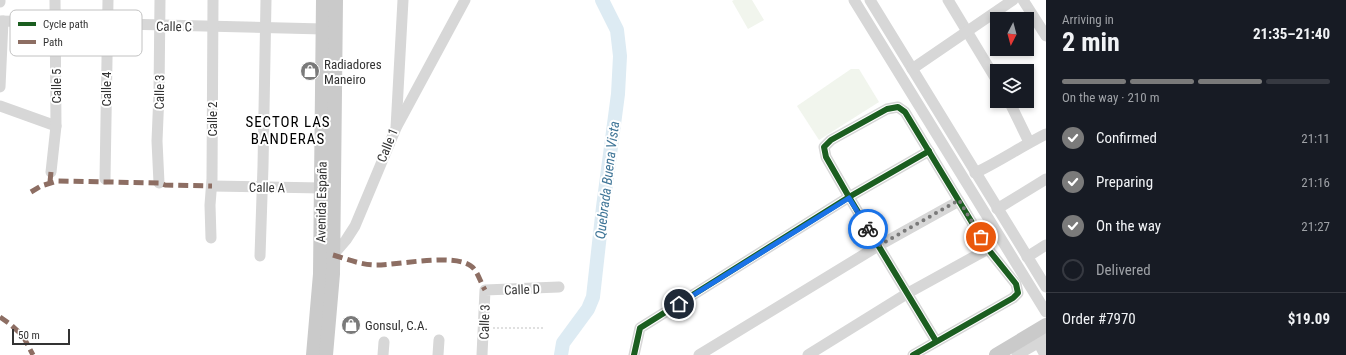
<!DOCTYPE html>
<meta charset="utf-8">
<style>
:root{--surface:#171b24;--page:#20242c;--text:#f1f3f6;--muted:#9ea1a6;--line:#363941;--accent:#7a7a7a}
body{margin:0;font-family:"Roboto Condensed",sans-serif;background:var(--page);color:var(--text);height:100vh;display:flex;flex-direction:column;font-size:15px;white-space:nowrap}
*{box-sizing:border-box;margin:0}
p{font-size:13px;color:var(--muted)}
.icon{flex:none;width:22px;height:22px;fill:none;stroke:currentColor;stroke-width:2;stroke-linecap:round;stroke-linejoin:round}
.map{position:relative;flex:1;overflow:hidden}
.panel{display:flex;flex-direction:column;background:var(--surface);width:300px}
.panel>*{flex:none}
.needle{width:26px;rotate:186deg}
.buttons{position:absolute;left:990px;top:12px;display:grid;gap:8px}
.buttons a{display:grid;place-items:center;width:44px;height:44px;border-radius:0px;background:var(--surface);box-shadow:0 2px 6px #0003;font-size:20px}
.scale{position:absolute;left:12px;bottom:10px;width:58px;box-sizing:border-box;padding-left:4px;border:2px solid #333;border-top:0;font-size:11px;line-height:14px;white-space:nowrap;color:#333;-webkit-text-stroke:3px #fff;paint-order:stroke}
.pin{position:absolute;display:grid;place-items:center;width:34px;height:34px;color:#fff;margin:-17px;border:2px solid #fff;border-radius:50%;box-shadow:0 1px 4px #0007}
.courier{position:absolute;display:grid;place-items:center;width:40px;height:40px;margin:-20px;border:3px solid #1a73e8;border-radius:50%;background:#fff;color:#222;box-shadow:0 1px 5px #0007}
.summary em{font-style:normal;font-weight:700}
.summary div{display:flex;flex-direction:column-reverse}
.summary{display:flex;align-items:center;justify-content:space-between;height:68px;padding:0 16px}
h1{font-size:26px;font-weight:700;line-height:30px}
.bar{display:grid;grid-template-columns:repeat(4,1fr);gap:6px 4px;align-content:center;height:48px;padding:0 16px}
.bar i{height:5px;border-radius:3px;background:var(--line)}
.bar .active{background:var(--accent)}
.bar p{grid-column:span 4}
.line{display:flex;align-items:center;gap:10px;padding:0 16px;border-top:1px solid var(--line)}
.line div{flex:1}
ol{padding:0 16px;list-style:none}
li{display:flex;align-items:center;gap:12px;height:44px}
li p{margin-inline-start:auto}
li .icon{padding:4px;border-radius:50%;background:var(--accent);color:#fff;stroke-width:4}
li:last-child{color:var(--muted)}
li i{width:22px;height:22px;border:2px solid var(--line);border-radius:50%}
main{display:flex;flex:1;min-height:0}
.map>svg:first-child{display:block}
</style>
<main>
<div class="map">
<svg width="1046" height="355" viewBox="0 0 1046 355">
<rect width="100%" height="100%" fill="#fff"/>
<g fill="#f1f5ed">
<path d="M734 0H752L764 20 748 29 732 1Z"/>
<path d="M851 69H859L879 102 819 140 797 106Z"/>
</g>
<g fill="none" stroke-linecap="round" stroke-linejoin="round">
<path stroke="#ddebf3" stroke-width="14" d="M561 355 563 343 588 309 593 297 603 207 618 94 620 56 617 30 602 0"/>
<path stroke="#d6d6d6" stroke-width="1.5" stroke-dasharray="2 2" stroke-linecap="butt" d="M493 328H544"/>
<g stroke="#d7d7d7" stroke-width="11">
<path d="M854 0 1046 312"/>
<path d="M870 0 1046 287"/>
<path d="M948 0 997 81"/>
<path d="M1023 0 1046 36"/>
<path d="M0 2V0"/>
<path d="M0 21 323 29"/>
<path d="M912 69 1013 0"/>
<path d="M0 87 3 21"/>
<path d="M1009 101 1029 142"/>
<path d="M0 106 56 126"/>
<path d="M397 126 465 0"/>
<path d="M51 172 56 126 55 0"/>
<path d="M975 173C1000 161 1022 146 1046 134"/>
<path d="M105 179 108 0"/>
<path d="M159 183 157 141 159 93 160 0"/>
<path d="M212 186 322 188"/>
<path d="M997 209 1046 179"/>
<path d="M211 238 210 205 212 179 213 0"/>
<path d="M333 255 346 240 355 226 396 128 403 0"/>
<path d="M260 256 263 166 266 0"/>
<path d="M1027 257 1046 245"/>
<path d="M1038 342 1045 355"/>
<path d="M383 355 384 342"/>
<path d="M438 355 439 340"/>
<path d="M482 355 485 290 559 287"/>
<path d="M634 355 640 328 849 197 929 151"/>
<path d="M699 355 878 246 959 201"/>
<path d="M808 355 908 293 988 249"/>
<path d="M913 355 1013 298 1018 293 1016 284 988 249 905 112 898 107 887 109 831 140 824 147 826 157 849 197 936 341"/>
<path d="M1017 355 1046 338"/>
</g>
<g stroke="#cacaca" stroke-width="14">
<path d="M313 355 320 274 323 0"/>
<path d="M326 355 333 274 336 0"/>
<path d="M996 355 1046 325"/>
</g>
<g stroke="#8d6e63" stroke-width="5" stroke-dasharray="10 5" stroke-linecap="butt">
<path d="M50 182 51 172"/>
<path d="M31 192 41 186 57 181 159 183 165 185 212 186"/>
<path d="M333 255C347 259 361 265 376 265 398 265 454 253 471 266 478 271 480 282 485 290"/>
<path d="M0 317 10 324 23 336 33 355"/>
</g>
<defs>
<g id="cycleway">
<path d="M634 355 640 328 849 197 929 151"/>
<path d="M913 355 1013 298 1018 293 1016 284 988 249 905 112 898 107 887 109 831 140 824 147 826 157 849 197 936 341"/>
</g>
</defs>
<use href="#cycleway" stroke="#fff" stroke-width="8"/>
<use href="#cycleway" stroke="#1b5e20" stroke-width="6"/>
</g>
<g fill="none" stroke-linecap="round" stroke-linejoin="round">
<path stroke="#7a7a7a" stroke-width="4" stroke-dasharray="0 7.2" d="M868 229 878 246 959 200 981 237"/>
<path stroke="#1a73e8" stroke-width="5" d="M679 304 849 198 868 229"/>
</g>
<defs>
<symbol id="shop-disc" viewBox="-11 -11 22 22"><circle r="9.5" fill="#7a7a7a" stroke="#fff"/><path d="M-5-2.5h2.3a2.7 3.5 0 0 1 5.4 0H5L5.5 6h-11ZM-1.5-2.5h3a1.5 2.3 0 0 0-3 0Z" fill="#fff"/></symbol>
</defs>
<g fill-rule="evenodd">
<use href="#shop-disc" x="299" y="60" width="22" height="22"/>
<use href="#shop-disc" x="340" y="314" width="22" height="22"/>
</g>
<g text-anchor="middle" stroke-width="4" stroke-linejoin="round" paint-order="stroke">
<g font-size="13" fill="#333" stroke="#fff">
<text transform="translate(174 26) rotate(1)" y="5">Calle C</text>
<text transform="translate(56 86) rotate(-90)" y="5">Calle 5</text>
<text transform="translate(106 89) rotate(-90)" y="5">Calle 4</text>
<text transform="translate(159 92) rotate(-89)" y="5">Calle 3</text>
<text transform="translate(212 119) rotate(-90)" y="5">Calle 2</text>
<text transform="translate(387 145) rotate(-68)" y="5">Calle 1</text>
<text transform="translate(267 187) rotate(1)" y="5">Calle A</text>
<text transform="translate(321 202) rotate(-89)" y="5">Avenida España</text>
<text transform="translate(522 289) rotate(-2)" y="5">Calle D</text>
<text transform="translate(484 322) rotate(-88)" y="5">Calle 3</text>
</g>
<g font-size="13" fill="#333" stroke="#fff" text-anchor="start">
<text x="324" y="69">Radiadores<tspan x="324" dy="15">Maneiro</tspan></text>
<text x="365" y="330">Gonsul, C.A.</text>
</g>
<g font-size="14" font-style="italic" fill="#3f7597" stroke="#fff">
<text transform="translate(607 180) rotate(-83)" y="5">Quebrada Buena Vista</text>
</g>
<g font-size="15" letter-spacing="1" fill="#000" stroke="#fff">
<text x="288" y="127">SECTOR LAS<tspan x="288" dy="17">BANDERAS</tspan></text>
</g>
</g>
<rect x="10" y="10" width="132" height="46" rx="6" fill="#fff" stroke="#c2c2c2" stroke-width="1"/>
<rect x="18" y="22" width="18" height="4" fill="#1b5e20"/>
<rect x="18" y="40" width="18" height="4" fill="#8d6e63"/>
<g font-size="11" fill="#333">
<text x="43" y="28">Cycle path</text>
<text x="43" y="46">Path</text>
</g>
</svg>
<div class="buttons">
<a><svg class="needle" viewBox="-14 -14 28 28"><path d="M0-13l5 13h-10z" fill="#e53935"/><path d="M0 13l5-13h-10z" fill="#9ea1a6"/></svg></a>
<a><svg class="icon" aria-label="layers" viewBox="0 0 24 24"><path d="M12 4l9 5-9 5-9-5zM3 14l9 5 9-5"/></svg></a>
</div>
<div class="scale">50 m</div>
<div class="pin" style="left:981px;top:237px;background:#ea580c"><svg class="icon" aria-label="bag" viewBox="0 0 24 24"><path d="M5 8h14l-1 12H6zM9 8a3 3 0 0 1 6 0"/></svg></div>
<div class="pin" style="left:679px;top:304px;background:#1f2937"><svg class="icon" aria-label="home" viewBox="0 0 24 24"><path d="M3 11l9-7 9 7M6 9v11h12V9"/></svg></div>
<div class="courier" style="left:868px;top:229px"><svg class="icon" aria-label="bike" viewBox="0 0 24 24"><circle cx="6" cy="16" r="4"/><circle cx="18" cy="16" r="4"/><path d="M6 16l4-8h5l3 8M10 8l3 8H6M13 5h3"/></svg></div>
</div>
<section class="panel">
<div class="summary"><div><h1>2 min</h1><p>Arriving in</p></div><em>21:35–21:40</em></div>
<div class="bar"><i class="active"></i><i class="active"></i><i class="active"></i><i></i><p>On the way · 210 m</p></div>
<ol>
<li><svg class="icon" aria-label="check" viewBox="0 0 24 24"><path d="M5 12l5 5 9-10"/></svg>Confirmed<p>21:11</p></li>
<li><svg class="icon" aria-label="check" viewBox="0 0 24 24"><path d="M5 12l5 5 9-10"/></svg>Preparing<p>21:16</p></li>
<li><svg class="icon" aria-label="check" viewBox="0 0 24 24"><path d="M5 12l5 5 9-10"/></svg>On the way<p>21:27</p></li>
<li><i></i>Delivered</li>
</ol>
<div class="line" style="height:52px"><div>Order #7970</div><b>$19.09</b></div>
</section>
</main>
